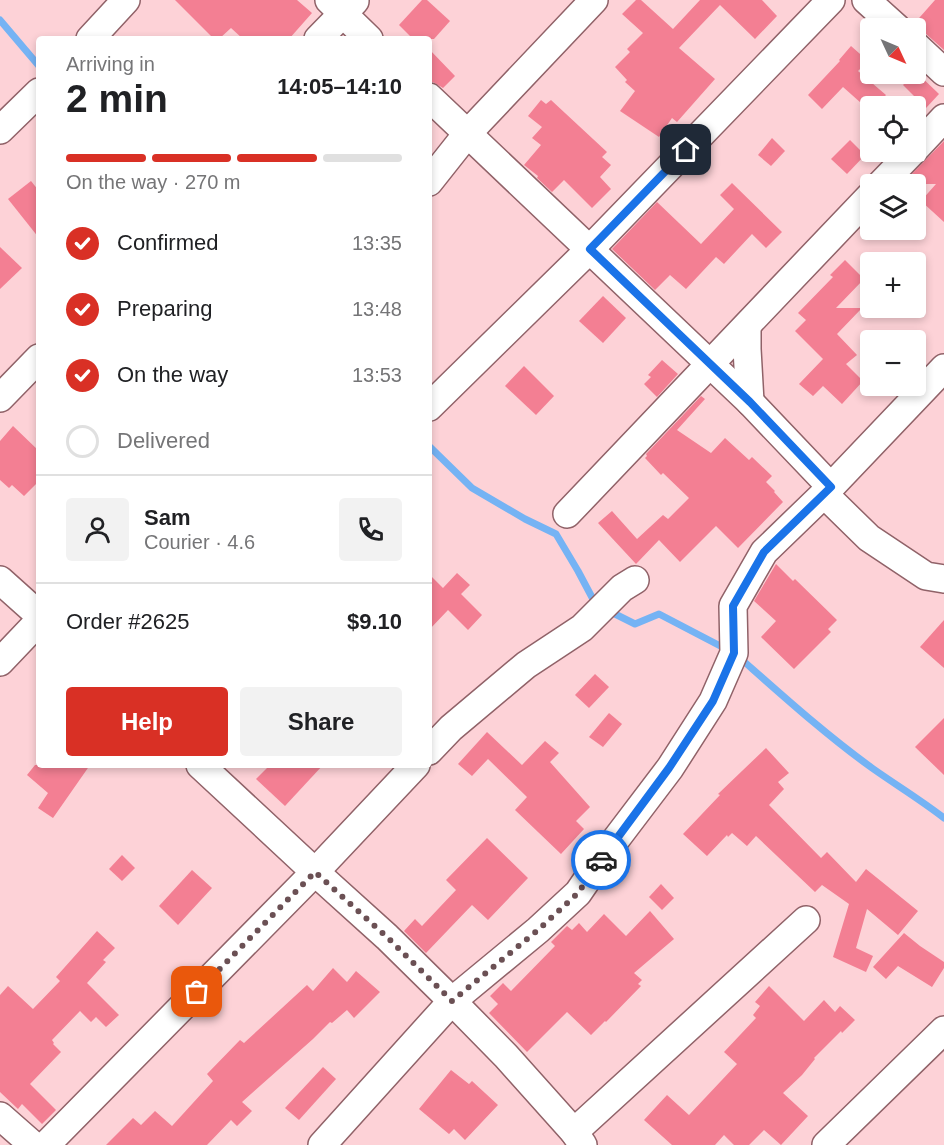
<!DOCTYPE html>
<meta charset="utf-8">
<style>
:root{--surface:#fff;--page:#f2f2f2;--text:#202124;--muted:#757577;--line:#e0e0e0;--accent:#d93025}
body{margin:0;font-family:Arial,sans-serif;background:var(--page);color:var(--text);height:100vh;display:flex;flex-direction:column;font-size:22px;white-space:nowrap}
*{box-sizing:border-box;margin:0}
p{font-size:20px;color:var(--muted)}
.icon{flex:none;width:33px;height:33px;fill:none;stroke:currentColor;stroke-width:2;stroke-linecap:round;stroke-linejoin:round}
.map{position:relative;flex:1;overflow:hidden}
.side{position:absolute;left:36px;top:36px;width:396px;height:732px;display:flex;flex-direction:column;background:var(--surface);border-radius:6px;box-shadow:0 3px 9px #0003}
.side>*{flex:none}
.needle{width:39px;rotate:134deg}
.tools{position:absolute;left:860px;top:18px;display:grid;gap:12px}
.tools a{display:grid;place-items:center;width:66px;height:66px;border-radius:6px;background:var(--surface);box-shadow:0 3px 9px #0003;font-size:30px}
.pin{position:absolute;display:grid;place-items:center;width:51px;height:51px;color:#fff;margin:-26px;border-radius:12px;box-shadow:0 3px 9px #0006}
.courier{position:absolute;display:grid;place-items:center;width:60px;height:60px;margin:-30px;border:4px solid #1a73e8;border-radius:50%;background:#fff;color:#222;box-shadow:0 2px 8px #0007}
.summary em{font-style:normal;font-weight:800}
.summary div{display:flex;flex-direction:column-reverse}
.summary{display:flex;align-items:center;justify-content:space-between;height:102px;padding:0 30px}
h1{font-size:39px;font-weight:800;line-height:45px}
.bar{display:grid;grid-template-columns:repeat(4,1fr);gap:9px 6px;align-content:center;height:72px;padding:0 30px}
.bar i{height:8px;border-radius:4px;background:var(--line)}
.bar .selected{background:var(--accent)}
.bar p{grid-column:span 4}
.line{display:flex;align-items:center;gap:15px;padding:0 30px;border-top:2px solid var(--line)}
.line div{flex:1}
.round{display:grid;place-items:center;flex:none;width:63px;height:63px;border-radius:6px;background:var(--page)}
ol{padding:0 30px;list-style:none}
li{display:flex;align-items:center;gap:18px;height:66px}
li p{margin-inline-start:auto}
li .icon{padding:6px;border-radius:50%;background:var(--accent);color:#fff;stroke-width:4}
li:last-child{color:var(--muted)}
li i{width:33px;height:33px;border:3px solid var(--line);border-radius:50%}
.button{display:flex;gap:12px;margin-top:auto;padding:12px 30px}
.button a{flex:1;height:69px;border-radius:6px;background:var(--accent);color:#fff;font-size:24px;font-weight:800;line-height:69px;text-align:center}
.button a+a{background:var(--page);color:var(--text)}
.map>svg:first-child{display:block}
</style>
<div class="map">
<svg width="944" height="1145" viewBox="0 0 944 1145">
<rect width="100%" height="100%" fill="#fdd2d7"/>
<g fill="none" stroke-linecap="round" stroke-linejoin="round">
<g stroke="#75b3f4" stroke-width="7">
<path d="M0 20 39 66"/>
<path d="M429 446 472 488 525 519 556 534 578 571 595 603 597 604"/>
<path d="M609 611 635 624 659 614 728 650"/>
<path d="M740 658C783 696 825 734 872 768 896 785 921 800 944 818"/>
</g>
</g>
<g fill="#f37f93">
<path d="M175 0H297L312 13 289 39H243L231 28 219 39H214Z"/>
<path d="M422 0H427L450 21 434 39H413L399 25Z"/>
<path d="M636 0H641L673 29 700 0H762L777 16 755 39 720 5 679 48 715 79 677 122 672 118 659 137 620 111 635 91 625 82 627 80 615 67 630 52 627 49 643 33 622 14Z"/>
<path d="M935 0H944V50L925 33 912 28V26Z"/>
<path d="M851 46 868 61 858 71 886 95 876 106H870V111L843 87 822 109 808 95 840 61 839 60Z"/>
<path d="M429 49 455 76 443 88 433 82H429Z"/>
<path d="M916 72 939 94 926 108 903 85Z"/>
<path d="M541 100 546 104 551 100 607 152 602 157 611 165 600 177 611 189 592 208 564 180 552 192 537 178 538 176 524 165 541 145 532 138 542 127 528 116Z"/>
<path d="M772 138 785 151 771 166 758 155Z"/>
<path d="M850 140 865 155 847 174 831 159Z"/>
<path d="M944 141V222L921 201 936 184H902Z"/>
<path d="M31 181 39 191V238L8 199Z"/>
<path d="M732 183 782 232 766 248 752 234 724 264 716 257 686 289 670 275 655 290 612 249 657 202 701 244 734 209 720 195Z"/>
<path d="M0 247 22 268 0 289Z"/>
<path d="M845 260 864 279 836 308H862L837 334 857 355 846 364 863 381 842 404 823 386 813 396 799 384 823 359 795 331 806 320 798 313 833 277 830 275Z"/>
<path d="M603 296 626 318 603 343 579 321Z"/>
<path d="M662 360 678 374 657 397 644 384 651 377 648 375Z"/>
<path d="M524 366 554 396 536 415 505 386Z"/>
<path d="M701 396 705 399 677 430 711 453 725 438 749 460 752 457 772 476 766 482 775 491 774 492 783 502 738 548 716 526 680 562 659 540 636 564 598 523 612 511 637 539 663 515 668 519 689 498 663 473 661 475 645 458 647 456 646 454Z"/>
<path d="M13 426 39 451V481L24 496 12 485 9 488 0 480V441Z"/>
<path d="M776 564 793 581 795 579 837 620 828 629 831 632 794 669 761 637 776 621 754 601Z"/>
<path d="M457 573 470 585 461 594 482 615 468 630 448 610 429 630V574L443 588Z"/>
<path d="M944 620V668L920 647Z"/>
<path d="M595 674 609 687 589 708 575 695Z"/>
<path d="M609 713 622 724 603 747 589 737Z"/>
<path d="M944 718V775L915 747Z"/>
<path d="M487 732 522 765 545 741 559 753 550 762 590 807 576 821 584 829 561 854 515 810 527 797 488 759 472 776 458 764Z"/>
<path d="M766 748 789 773 778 782 784 789 769 805 821 858 827 852 856 882 866 869 918 911 898 935 867 909 856 948 873 956 866 972 833 957 849 904 822 885 815 892 756 836 747 846 732 833 728 837 727 835 707 856 683 834 720 795 718 794Z"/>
<path d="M35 765H90L53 818 38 808 48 793 27 775Z"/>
<path d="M270 765H323L285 806 256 779Z"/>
<path d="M487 838 528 878 488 920 472 905 426 953 404 931 415 919 422 926 456 890 446 880Z"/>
<path d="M122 855 135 868 122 881 109 869Z"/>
<path d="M192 870 212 888 178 925 159 906Z"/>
<path d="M661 884 674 898 662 910 649 897Z"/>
<path d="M650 911 674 939 634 973 642 980 638 984 641 986 606 1022 605 1021 591 1035 567 1012 527 1052 489 1013 498 1004 490 996 503 983 511 991 555 946 551 942 567 926 572 930 579 923 587 932 604 914 626 936Z"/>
<path d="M97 931 115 948 103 960 106 962 87 983 119 1015 106 1027 96 1017 91 1022 80 1011 52 1040 54 1043 53 1044 61 1052 30 1084 56 1110 42 1124 22 1104 18 1109 0 1092V995L8 986 33 1009 60 981 56 977Z"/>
<path d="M904 933 920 946 944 962V968L932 987 898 966 886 979 873 967Z"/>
<path d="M333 968 347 982 356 971 380 992 354 1018 347 1010 332 1023 330 1022 313 1039 242 1102 252 1111 237 1126 231 1120 207 1145H106L133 1118 141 1125 155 1111 172 1126 213 1081 207 1074 240 1040 244 1043 307 985 313 991Z"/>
<path d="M769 986 804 1021 824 1000 835 1012 840 1006 855 1020 842 1033 841 1031 814 1058 815 1059 802 1075 783 1093 808 1116 781 1145 764 1130 749 1145H734L724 1135 715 1145H672L644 1120 667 1095 689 1115 737 1064 724 1052 756 1018 753 1015 760 1006 755 1002Z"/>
<path d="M323 1067 336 1079 299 1120 285 1108Z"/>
<path d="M451 1070 469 1084 472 1081 498 1105 465 1140 454 1129 449 1134 419 1109Z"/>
</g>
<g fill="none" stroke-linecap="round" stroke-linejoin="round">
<defs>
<g id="minor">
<path d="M329 0 369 39"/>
<path d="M866 0 897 28"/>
<path d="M90 39 126 0"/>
<path d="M318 39 355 1"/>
<path d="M915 45 944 72"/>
<path d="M429 97 750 402 831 487"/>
<path d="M0 130 39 92"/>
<path d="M915 149 944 118"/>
<path d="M429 182 467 134 594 0"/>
<path d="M881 184 912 152"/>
<path d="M747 327V349L750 402"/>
<path d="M0 398 39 358"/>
<path d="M429 407 590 249 831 0"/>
<path d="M824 494 869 538 926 576 944 579"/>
<path d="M567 514 870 196"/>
<path d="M0 580 39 615"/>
<path d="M0 662 39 621"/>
<path d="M429 751 451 728 526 665 582 628 622 588 635 580"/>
<path d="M200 765 315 872 387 937 452 1001 506 1056 574 1132 583 1145"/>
<path d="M0 1116 33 1145"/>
<path d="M574 1132 806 920"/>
<path d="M46 1145 315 872 416 765"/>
<path d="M322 1145 452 1001 538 930 578 893 604 855 670 768 713 701 734 653 733 606 764 552 824 494 944 368"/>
<path d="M826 1145 944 1030"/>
</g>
</defs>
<use href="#minor" stroke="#906268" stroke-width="30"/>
<use href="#minor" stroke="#fff" stroke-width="27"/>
</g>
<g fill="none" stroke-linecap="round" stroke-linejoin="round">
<path stroke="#6b5054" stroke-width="6" stroke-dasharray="0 10.8" d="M197 992 315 872 387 937 452 1001 538 930 578 893 601 860"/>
<path stroke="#1a73e8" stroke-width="8" d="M601 860 669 768 713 701 734 653 733 606 764 552 831 487 750 402 590 249 686 150"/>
</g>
</svg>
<div class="tools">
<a><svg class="needle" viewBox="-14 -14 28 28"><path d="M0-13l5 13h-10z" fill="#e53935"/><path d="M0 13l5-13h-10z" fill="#757577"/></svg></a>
<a><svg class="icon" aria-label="locate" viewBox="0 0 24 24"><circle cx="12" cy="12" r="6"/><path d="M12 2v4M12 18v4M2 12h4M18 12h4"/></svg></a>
<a><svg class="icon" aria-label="layers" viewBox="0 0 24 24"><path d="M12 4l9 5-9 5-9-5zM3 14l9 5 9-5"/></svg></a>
<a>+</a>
<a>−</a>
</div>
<div class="pin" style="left:197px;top:992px;background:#ea580c"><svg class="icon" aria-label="bag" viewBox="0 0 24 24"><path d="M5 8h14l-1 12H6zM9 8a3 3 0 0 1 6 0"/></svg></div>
<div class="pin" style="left:686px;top:150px;background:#1f2937"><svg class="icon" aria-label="home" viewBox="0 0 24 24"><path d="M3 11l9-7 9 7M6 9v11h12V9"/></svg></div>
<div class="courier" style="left:601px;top:860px"><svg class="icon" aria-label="car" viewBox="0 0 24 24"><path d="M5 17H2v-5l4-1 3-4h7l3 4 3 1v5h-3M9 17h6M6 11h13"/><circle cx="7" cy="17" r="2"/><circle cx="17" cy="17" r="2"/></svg></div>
<section class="side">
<div class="summary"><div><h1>2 min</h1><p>Arriving in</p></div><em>14:05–14:10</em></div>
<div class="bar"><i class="selected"></i><i class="selected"></i><i class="selected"></i><i></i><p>On the way · 270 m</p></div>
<ol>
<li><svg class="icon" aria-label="check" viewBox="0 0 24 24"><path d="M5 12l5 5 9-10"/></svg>Confirmed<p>13:35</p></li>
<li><svg class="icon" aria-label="check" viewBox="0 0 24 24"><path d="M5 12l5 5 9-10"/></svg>Preparing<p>13:48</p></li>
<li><svg class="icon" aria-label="check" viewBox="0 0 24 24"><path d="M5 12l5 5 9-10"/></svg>On the way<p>13:53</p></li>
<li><i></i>Delivered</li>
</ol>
<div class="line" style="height:108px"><a class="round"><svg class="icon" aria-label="person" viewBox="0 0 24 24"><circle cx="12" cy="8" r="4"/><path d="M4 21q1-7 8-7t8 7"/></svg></a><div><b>Sam</b><p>Courier · 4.6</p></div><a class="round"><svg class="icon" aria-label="phone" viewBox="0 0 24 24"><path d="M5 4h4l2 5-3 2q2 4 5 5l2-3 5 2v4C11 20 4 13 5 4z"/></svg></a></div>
<div class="line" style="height:78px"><div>Order #2625</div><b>$9.10</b></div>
<div class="button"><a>Help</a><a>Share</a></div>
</section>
</div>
